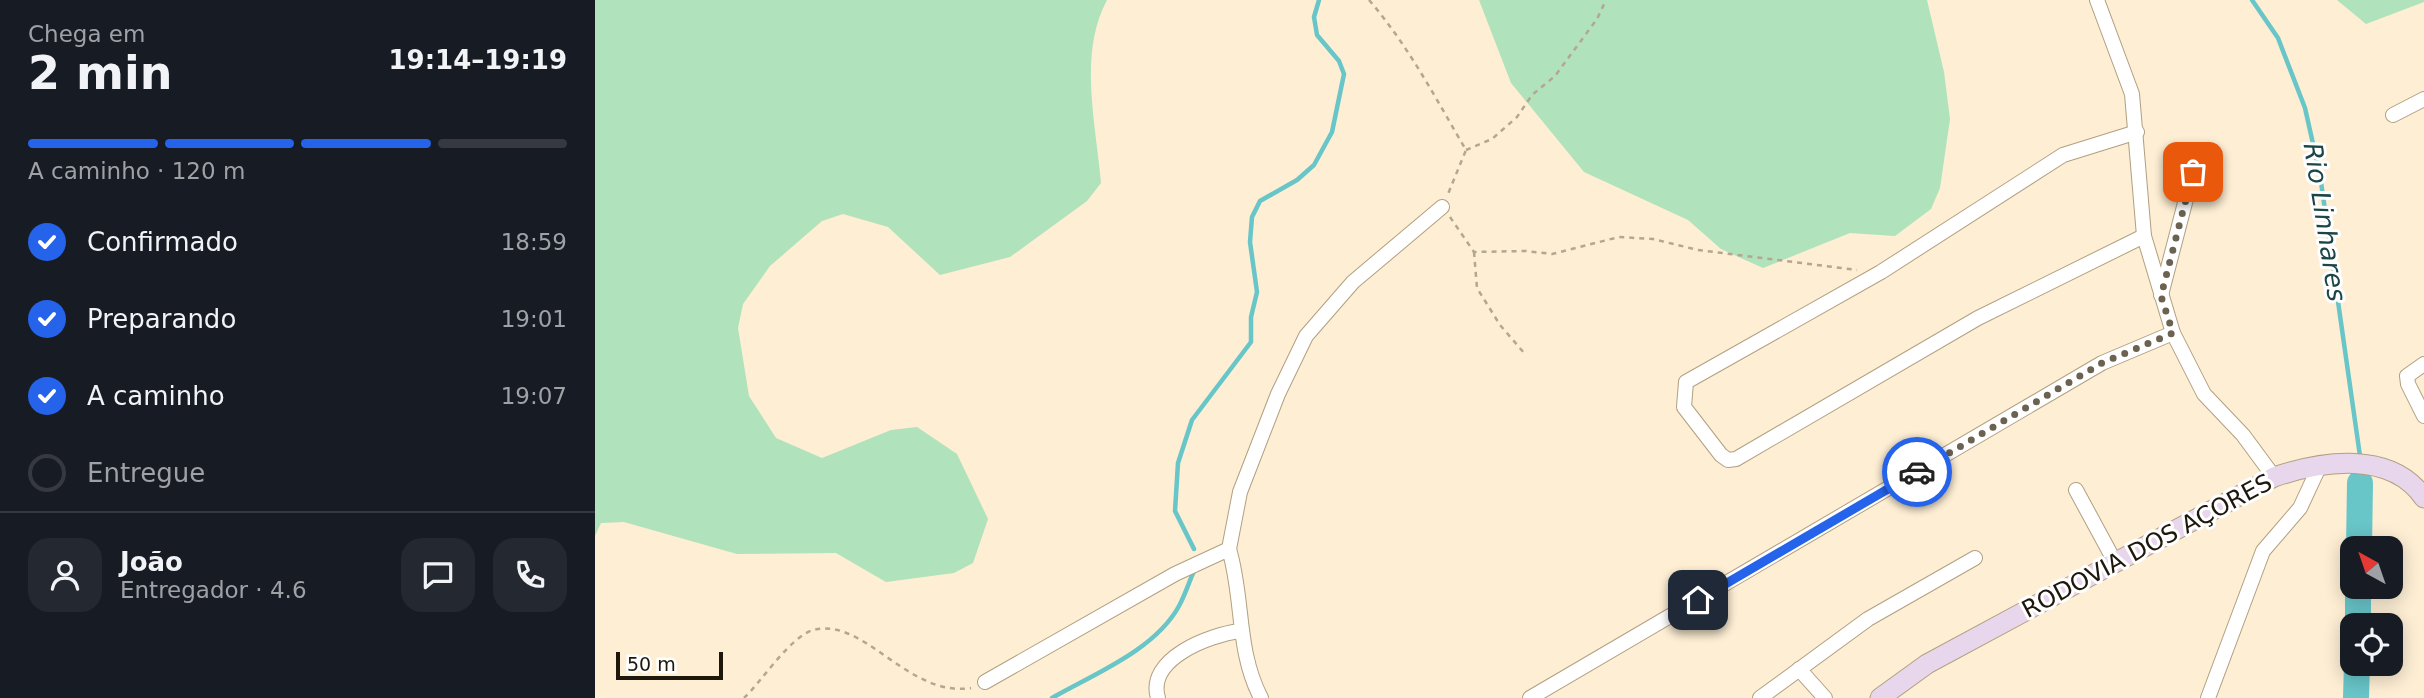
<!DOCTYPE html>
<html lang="pt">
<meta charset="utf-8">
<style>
:root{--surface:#171b24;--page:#242831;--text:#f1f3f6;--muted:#9ea1a6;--line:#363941;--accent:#2563eb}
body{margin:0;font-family:"DejaVu Sans",sans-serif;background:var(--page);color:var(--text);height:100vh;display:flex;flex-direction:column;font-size:26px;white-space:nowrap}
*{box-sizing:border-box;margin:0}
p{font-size:23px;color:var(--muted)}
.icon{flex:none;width:38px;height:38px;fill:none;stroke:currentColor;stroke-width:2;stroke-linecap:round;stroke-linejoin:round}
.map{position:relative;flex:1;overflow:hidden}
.drawer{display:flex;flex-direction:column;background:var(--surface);width:595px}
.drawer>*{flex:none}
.needle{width:46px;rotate:320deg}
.tools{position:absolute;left:1745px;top:536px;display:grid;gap:14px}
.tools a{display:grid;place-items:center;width:63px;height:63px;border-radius:14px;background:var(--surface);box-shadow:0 4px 18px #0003;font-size:35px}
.scale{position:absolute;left:21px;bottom:18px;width:107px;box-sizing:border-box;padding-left:7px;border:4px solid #1e170b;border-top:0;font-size:19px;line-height:24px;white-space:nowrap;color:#1e170b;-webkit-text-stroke:5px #fff;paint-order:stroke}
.pin{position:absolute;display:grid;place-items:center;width:60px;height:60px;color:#fff;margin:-30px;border-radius:14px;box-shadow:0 4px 10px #0006}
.courier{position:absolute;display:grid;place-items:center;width:70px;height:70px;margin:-35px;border:5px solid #2563eb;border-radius:50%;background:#fff;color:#222;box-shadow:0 2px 9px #0007}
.overview em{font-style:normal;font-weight:800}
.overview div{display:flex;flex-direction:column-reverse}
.overview{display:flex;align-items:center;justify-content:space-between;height:119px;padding:0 28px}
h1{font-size:46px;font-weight:800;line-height:52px}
.bar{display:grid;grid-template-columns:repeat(4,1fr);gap:10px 7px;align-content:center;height:84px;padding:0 28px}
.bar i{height:9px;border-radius:5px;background:var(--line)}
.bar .selected{background:var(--accent)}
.bar p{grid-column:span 4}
.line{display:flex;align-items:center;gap:18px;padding:0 28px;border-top:2px solid var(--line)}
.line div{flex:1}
.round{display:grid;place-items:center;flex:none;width:74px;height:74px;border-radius:21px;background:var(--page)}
ol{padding:0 28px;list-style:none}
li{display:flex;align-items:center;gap:21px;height:77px}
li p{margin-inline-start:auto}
li .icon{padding:7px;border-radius:50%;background:var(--accent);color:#fff;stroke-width:4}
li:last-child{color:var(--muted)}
li i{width:38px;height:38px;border:4px solid var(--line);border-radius:50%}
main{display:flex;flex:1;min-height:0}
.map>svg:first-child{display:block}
</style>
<main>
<section class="drawer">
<div class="overview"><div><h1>2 min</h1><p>Chega em</p></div><em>19:14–19:19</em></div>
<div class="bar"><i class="selected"></i><i class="selected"></i><i class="selected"></i><i></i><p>A caminho · 120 m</p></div>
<ol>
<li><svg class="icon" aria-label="check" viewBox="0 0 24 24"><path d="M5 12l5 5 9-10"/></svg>Confirmado<p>18:59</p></li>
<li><svg class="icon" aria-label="check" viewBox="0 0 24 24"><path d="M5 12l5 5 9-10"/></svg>Preparando<p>19:01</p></li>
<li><svg class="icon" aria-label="check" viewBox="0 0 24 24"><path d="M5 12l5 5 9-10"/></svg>A caminho<p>19:07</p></li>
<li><i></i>Entregue</li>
</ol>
<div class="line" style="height:126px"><a class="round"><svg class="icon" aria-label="person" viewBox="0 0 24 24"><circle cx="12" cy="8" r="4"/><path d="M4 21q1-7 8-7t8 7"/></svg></a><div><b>João</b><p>Entregador · 4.6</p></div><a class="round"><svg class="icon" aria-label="chat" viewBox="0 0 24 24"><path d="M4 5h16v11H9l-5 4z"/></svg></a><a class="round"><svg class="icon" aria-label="phone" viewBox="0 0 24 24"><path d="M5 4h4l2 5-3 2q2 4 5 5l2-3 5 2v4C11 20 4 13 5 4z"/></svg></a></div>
</section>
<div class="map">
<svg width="1829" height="698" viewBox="0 0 1829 698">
<rect width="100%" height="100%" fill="#fdeed4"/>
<g fill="#b0e2bc">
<path d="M0 0H512C483 54 501 124 506 183L492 201 415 257 345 275 293 227 248 214 227 221 175 266 148 304 143 328 154 396 181 438 227 458 296 430 322 427 362 454 393 519 378 563 359 573 291 582 241 553 142 554 29 522 6 523 0 536Z"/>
<path d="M884 0H1332L1349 72 1355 119 1345 188 1336 209 1300 236 1255 233 1168 268 1126 249 1093 220 989 172 916 83Z"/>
<path d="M1742 0H1829V2L1771 24Z"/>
</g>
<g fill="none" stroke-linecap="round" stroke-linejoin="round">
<g stroke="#68c5c8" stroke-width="4.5">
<path d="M1657 0 1683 38 1710 108 1725 175 1765 456"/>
<path d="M599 549 580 511 583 463 597 420 656 342V317L662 292 655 242 657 217 665 201 702 180 719 165 737 132 749 74 744 61 722 35 719 17 724 0"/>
<path d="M457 698C499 674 560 650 584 606 590 595 594 582 599 571"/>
</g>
<g stroke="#68c5c8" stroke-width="26">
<path d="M1764 548 1765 483"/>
<path d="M1763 625V586"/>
<path d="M1761 698 1762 663"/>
</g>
<defs>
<g id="street">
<path d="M1502 0 1537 94 1549 236 1578 333 1609 394 1648 435 1679 477"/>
<path d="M1798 115 1829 99"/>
<path d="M1542 132 1468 155 1286 272 1091 382 1089 407 1126 455 1133 460 1141 459 1383 318 1549 236"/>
<path d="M1566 295 1598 172"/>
<path d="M1829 364 1812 376 1813 384 1829 416"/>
<path d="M1481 490 1520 562"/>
<path d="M634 549 645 492 683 394 711 336 758 282 847 207"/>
<path d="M1204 669 1230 698"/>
<path d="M390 682 580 574 634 549C649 599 641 650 666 698"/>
<path d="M563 698C551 659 614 635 645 631"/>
<path d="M935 698 1507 363 1578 333"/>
<path d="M1165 698 1273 619 1380 558"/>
<path d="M1613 698 1668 551 1705 508 1725 465"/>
</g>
<path id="secondary" d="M1285 698 1332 664 1679 477C1727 461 1796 450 1829 498"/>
</defs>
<use href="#street" stroke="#b1a081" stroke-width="16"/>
<use href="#secondary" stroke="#b1a081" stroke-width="21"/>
<g stroke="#b4a792" stroke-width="2.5" stroke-dasharray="5 5" stroke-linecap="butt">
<path d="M774 0C813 45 841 99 871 150L853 194"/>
<path d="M871 150 897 139 922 117 937 95 960 76 1002 19 1011 0"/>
<path d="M855 217 879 252 931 251 957 254 1024 237 1058 239 1103 250 1262 270"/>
<path d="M879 252 882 288 905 325 930 354"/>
<path d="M149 698C167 681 195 637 218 630 269 616 313 698 376 688"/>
</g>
<use href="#street" stroke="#fff" stroke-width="14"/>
<use href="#secondary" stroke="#e8d7ec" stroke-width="19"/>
</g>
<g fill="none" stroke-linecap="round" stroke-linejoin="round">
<path stroke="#6c6251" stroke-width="7" stroke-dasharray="0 12.6" d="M1322 472 1507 363 1578 333 1566 296 1598 172"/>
<path stroke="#2563eb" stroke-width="9" d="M1103 600 1322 472"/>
</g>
<g text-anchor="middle" stroke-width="6" stroke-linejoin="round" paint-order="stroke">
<g font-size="24" fill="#1e170b" stroke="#fff">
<text transform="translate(1552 546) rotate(-28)" y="8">RODOVIA DOS AÇORES</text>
</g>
<g font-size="26" font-style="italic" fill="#1b4648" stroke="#fff">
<text transform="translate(1730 222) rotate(81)" y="9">Rio Linhares</text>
</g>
</g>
</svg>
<div class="tools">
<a><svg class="needle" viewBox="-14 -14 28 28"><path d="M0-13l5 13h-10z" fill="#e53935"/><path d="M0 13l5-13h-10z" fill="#9ea1a6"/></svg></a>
<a><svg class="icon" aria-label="locate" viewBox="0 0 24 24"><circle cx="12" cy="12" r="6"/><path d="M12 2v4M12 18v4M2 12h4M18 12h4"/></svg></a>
</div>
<div class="scale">50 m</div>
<div class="pin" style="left:1598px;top:172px;background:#ea580c"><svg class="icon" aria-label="bag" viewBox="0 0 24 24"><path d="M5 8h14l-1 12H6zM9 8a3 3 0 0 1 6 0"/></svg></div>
<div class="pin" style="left:1103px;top:600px;background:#1f2937"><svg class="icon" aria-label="home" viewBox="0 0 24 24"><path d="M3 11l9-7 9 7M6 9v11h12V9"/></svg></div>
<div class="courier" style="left:1322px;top:472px"><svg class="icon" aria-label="car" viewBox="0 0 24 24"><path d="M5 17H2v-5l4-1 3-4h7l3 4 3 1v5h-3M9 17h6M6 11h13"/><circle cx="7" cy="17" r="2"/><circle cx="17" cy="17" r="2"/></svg></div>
</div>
</main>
